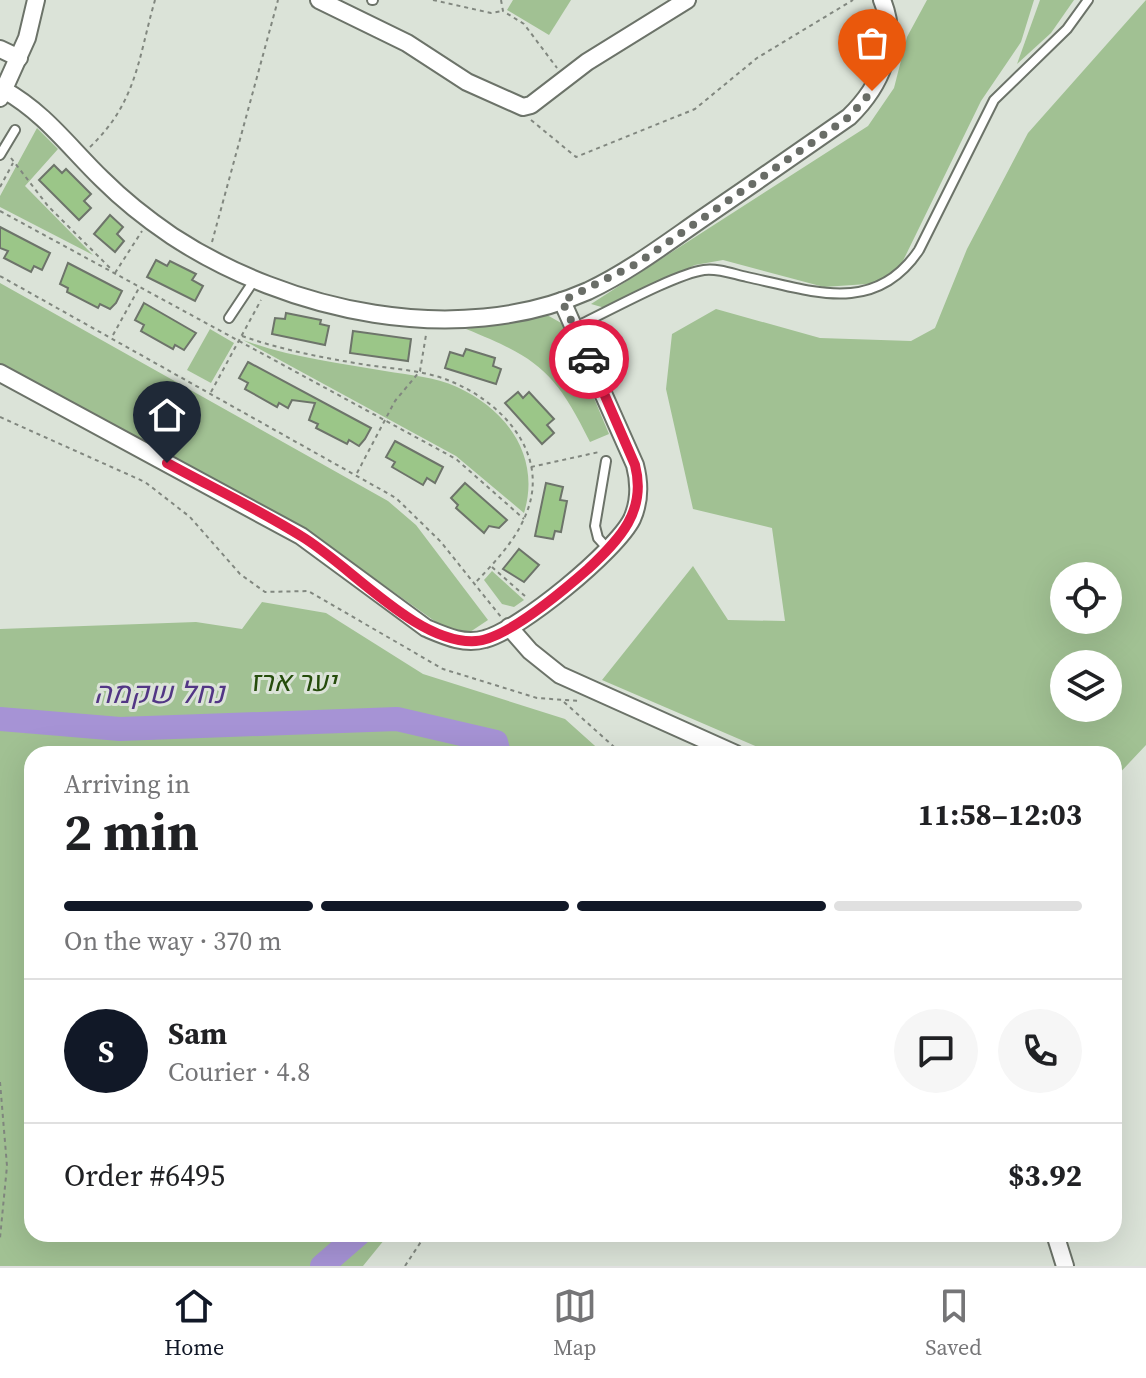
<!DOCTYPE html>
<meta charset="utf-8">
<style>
:root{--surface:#fff;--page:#f6f6f6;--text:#202124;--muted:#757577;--line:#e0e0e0;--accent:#111827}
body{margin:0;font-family:"Source Serif 4",Heebo,serif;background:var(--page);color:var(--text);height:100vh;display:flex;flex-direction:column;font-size:30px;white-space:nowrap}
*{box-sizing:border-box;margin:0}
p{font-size:26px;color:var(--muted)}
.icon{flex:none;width:44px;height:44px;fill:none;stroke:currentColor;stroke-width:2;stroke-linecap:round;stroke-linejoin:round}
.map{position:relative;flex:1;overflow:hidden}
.details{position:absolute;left:24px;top:746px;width:1098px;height:496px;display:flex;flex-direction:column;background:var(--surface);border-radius:24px;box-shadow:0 8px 32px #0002}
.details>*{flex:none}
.controls{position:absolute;left:1050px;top:562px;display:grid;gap:16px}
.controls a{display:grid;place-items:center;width:72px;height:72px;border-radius:50%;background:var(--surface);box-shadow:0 8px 32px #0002;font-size:40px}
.pin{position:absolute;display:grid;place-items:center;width:68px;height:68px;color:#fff;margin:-82px -34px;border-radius:50% 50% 50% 0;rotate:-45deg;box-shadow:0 0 8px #0007}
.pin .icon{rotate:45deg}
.courier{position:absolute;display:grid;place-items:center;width:80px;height:80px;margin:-40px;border:6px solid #e11d48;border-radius:50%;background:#fff;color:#222;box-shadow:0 2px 10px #0007}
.summary em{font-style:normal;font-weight:700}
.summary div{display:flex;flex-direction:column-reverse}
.summary{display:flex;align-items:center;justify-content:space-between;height:136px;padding:0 40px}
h1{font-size:52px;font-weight:700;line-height:60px}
.bar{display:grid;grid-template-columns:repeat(4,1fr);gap:12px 8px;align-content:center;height:96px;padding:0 40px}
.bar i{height:10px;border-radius:6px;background:var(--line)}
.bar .selected{background:var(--accent)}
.bar p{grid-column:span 4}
.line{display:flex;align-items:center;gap:20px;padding:0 40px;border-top:2px solid var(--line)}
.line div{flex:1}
.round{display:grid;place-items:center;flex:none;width:84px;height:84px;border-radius:42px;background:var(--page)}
.tab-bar{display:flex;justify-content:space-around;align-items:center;height:112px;border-top:2px solid var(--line);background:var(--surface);font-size:22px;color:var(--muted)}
.tab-bar a{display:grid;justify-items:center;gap:4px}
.tab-bar .selected{color:var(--accent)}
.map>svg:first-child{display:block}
</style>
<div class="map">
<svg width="1146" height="1266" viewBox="0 0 1146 1266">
<rect width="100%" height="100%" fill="#dbe3d8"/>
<g fill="#a1c193" fill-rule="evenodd">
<path d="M513 0H571L549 35 507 10Z"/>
<path d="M927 0H1034L1021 42 981 101 900 267 881 283 824 287 723 260 695 265 605 308 591 304 868 126 894 88 907 37Z"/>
<path d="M1040 0H1074L1051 33 1017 64Z"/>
<path d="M1146 0V745L1114 779V754H774L602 680 693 566 728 620 785 621 772 528 693 509 666 389 672 334 716 309 820 338 911 341 935 328 967 249 1028 133ZM1064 576H1108V620H1064ZM1064 664H1108V708H1064Z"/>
<path d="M37 128 58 149 25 186 93 255 0 207V196Z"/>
<path d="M0 283 388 501 416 525 488 620 470 632 443 627 309 532 0 364Z"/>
<path d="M547 315 563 324 609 434 590 442C555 371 538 358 466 329Z"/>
<path d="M210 329 234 343 211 383 187 370Z"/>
<path d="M243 340C289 357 337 363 385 371 409 375 435 377 457 387 508 410 541 458 524 513L456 456Z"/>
<path d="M492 571 524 600 514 607 502 604 484 580Z"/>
<path d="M262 602 326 613 423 674 565 719 604 754H32V1234H389L363 1266H0V629L196 622 242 629Z"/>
</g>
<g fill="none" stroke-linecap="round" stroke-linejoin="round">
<g stroke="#a693d5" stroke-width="24">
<path d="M0 719 120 729 397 719 496 742 499 754"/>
<path d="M322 1266 359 1234"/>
</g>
</g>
<g fill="#9bc688" stroke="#6d746a" stroke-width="2">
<path d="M54 165 62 173 66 169 91 194 84 201 91 208 79 220 39 180Z"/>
<path d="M110 215 123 227 117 234 124 241 115 252 94 234Z"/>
<path d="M0 227 50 253 42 270 34 266 31 272 4 258 8 251 0 248Z"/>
<path d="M156 260 167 266 170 261 196 274 192 280 203 286 195 301 147 277Z"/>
<path d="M68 263 122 291 116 303 110 309 100 304 98 308 67 292 68 288 60 284Z"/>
<path d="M144 303 196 333 184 350 175 345 173 349 141 331 144 325 135 320Z"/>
<path d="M286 313 321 320 320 324 329 326 325 345 272 334 275 318 285 319Z"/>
<path d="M353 331 411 339 408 361 350 353Z"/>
<path d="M466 349 495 358 493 366 501 369 496 384 445 368 450 352 463 356Z"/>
<path d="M248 362 371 428 365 439 359 446 349 440 347 444 316 428 318 424 309 420 315 403 292 400 288 408 279 403 277 407 245 389 248 383 239 378Z"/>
<path d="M518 392 523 398 529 392 554 419 547 425 554 433 542 444 505 403Z"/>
<path d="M395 441 443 467 435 483 427 478 423 485 392 467 395 462 386 457Z"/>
<path d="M465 483 507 520 499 528 489 526 484 533 456 508 458 505 451 498Z"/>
<path d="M546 483 563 487 560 500 567 501 561 532 555 531 553 539 535 536Z"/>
<path d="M519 549 539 565 524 582 503 569Z"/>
</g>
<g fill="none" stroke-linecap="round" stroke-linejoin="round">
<defs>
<g id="service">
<path d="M372 0H373"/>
<path d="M0 155 15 130"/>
<path d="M229 318 255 279"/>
<path d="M575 327C605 313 675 274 704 270 718 268 733 274 747 277 812 291 875 316 919 250L994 100 1067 29 1088 0"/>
<path d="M606 461 595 526 598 538 608 549"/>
</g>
<g id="minor">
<path d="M319 0 407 43 467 82 523 107 531 105 587 62 687 0"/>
<path d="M0 49 19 58"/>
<path d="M4 90C45 113 69 147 102 179 123 200 147 219 172 236 288 312 457 349 588 291 628 272 664 245 700 220 750 186 800 151 849 117 881 86 900 43 882 0"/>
<path d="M0 98 27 38 36 0"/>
<path d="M0 373 301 536 426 628C445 636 464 645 485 639 520 630 616 551 632 519 640 501 640 484 635 465L562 301"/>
<path d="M509 627 530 651 560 675 736 754"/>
<path d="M1055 1234 1065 1266"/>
</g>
</defs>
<use href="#service" stroke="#6c7369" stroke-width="12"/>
<use href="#minor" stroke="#6c7369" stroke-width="20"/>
<g stroke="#81877f" stroke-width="2" stroke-dasharray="4 4" stroke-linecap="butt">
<path d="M433 0 491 13 502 11"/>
<path d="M501 0 503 11 524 24 557 68"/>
<path d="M531 120 576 157 695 109 757 58 853 0"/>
<path d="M90 147C137 102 138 59 155 0"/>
<path d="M11 158 48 206 111 269"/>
<path d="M0 187 13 163"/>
<path d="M0 211 456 459 524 519"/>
<path d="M212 242 278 0"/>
<path d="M115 273 142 231"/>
<path d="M0 276 396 498 441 542 501 617"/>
<path d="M113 335 139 288"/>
<path d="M242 336C282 350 324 358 367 365 393 369 420 370 445 379 497 398 549 449 528 509 518 538 496 561 475 583"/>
<path d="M211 392 261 300"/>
<path d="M0 417 145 482 190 517 240 574 265 592 308 591 443 669 537 698 579 701"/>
<path d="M531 467 599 452"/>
<path d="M357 473 395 401 420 371 426 335"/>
<path d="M492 567 526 597"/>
<path d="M564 702 622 754"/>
<path d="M0 1082 7 1166 0 1238"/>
<path d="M405 1266 426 1234"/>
</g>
<use href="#service" stroke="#fff" stroke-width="8"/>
<use href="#minor" stroke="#fff" stroke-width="16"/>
</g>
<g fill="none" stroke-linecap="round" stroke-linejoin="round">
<path stroke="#696d67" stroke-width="8" stroke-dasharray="0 14.4" d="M589 359 562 301 638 263 849 117 872 91"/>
<path stroke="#e11d48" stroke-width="10" d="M167 463C211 487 258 509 301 536 350 565 417 645 476 641 507 639 564 590 588 569 620 539 647 511 635 465L589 359"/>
</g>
<g text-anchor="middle" stroke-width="6" stroke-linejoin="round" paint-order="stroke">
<g font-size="28" font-style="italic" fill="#254c0b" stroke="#dbe3d8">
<text x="293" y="691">יער ארז</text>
</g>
<g font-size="30" font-style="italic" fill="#523685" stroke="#dbe3d8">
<text x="159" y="703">נחל שקמה</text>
</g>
</g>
</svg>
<div class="controls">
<a><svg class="icon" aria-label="locate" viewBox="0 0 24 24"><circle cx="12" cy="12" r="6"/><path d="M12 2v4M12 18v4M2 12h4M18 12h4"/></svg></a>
<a><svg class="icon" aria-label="layers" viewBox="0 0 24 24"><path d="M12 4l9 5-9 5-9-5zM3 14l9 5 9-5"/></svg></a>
</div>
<div class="pin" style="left:872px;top:91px;background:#ea580c"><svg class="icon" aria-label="bag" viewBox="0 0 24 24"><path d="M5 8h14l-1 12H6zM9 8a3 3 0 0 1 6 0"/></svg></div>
<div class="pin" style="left:167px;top:463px;background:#1f2937"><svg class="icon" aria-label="home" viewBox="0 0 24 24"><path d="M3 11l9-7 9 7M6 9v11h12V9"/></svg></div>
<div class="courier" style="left:589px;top:359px"><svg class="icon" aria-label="car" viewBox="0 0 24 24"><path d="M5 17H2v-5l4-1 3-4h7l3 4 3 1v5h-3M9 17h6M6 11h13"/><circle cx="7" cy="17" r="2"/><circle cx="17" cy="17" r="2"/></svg></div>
<section class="details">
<div class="summary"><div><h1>2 min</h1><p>Arriving in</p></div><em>11:58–12:03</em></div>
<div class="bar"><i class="selected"></i><i class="selected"></i><i class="selected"></i><i></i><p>On the way · 370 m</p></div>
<div class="line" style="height:144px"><b class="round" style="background:var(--accent);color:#fff">S</b><div><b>Sam</b><p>Courier · 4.8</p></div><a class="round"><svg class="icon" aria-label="chat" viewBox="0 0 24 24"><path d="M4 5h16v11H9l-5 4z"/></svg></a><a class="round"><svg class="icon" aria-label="phone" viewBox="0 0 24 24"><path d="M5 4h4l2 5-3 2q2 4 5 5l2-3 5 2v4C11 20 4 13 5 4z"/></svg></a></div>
<div class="line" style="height:104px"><div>Order #6495</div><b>$3.92</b></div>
</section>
</div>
<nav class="tab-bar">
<a class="selected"><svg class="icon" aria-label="home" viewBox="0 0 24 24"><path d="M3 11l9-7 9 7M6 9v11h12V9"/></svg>Home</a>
<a><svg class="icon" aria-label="map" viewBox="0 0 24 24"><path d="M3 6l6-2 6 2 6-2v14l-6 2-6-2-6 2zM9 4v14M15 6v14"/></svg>Map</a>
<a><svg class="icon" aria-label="saved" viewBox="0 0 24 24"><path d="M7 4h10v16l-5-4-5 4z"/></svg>Saved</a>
</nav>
